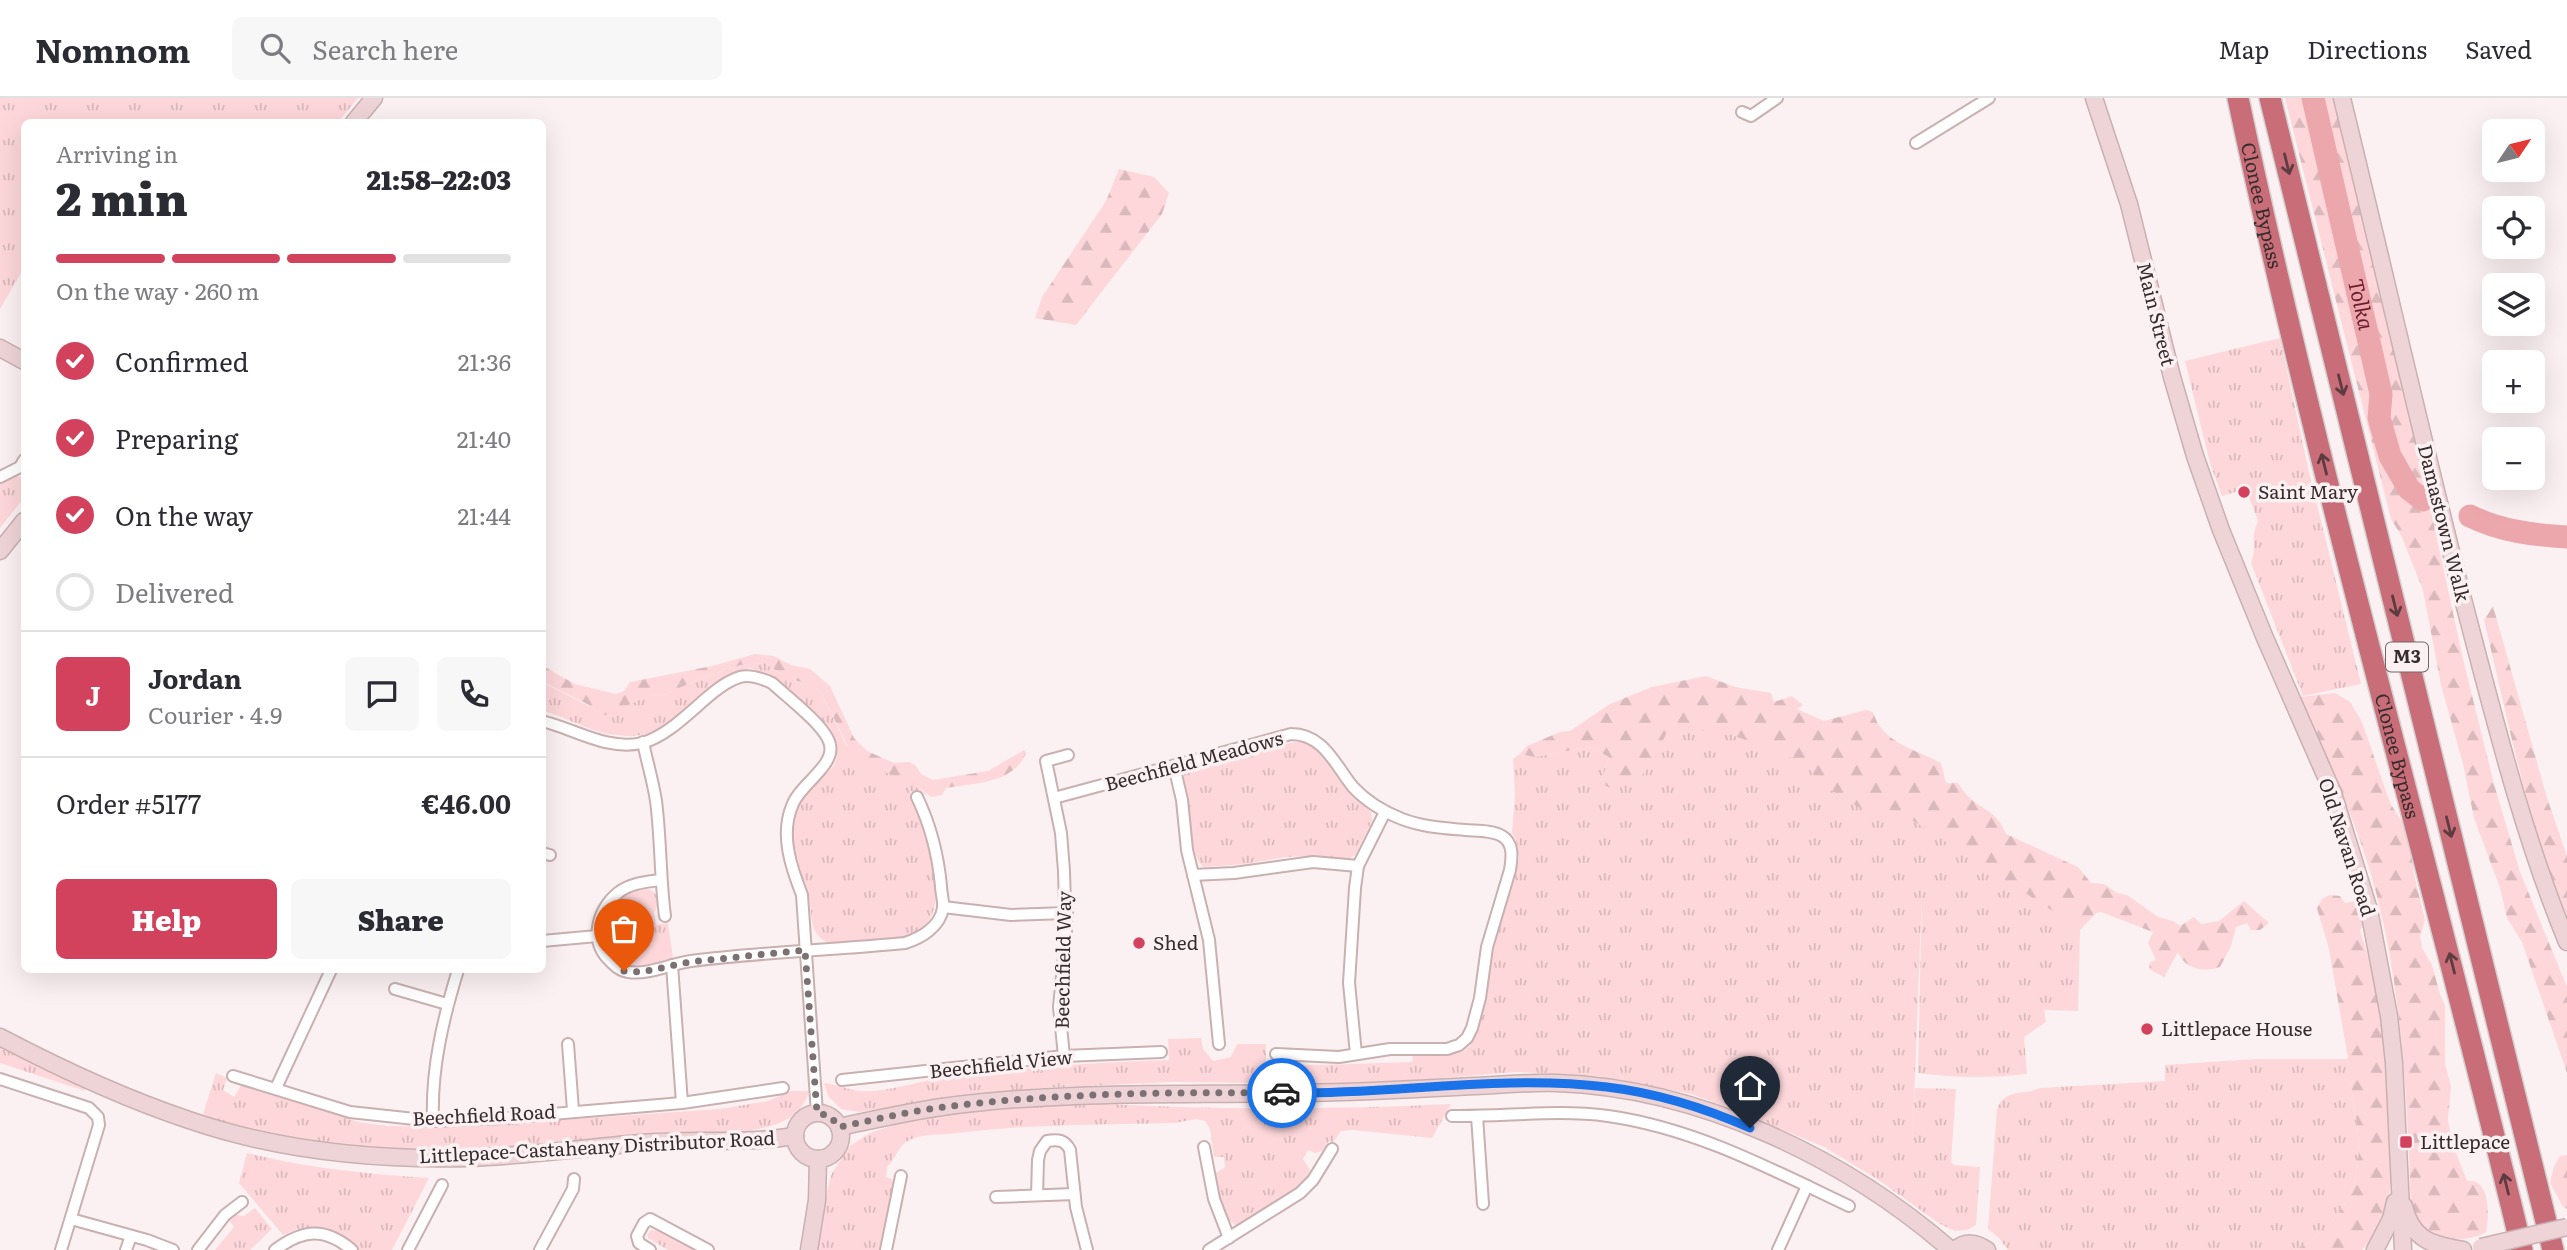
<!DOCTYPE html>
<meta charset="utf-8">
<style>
:root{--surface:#fff;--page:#f7f7f7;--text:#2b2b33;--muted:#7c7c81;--line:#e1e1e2;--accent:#d2425d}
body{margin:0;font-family:Literata,serif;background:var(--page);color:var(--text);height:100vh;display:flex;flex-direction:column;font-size:26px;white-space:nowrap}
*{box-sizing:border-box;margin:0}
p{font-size:23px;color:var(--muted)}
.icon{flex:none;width:38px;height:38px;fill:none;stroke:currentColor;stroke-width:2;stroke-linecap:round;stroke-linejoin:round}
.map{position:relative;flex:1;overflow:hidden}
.sheet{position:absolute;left:21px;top:21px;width:525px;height:854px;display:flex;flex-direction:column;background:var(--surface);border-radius:10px;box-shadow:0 7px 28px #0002}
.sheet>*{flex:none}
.needle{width:46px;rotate:55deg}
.tools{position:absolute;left:2482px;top:21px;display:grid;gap:14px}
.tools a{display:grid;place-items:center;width:63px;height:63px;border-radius:10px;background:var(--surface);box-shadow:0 7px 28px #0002;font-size:35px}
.pin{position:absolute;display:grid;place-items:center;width:60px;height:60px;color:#fff;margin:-72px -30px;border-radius:50% 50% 50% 0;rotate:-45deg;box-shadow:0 0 7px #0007}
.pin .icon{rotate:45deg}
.courier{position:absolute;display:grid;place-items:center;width:70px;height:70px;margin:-35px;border:5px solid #1a73e8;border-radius:50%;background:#fff;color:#222;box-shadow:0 2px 9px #0007}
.summary em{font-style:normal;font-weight:800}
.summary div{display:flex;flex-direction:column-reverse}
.summary{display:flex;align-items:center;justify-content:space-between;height:119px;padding:0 35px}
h1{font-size:46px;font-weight:800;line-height:52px}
.bar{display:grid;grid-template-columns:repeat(4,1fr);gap:10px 7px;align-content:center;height:84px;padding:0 35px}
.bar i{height:9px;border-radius:5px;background:var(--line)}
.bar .selected{background:var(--accent)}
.bar p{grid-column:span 4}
.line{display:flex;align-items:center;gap:18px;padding:0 35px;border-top:2px solid var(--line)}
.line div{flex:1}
.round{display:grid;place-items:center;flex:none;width:74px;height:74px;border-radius:10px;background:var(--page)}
ol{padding:0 35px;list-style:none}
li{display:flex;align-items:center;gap:21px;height:77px}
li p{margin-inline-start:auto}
li .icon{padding:7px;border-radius:50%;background:var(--accent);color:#fff;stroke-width:4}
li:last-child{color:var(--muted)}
li i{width:38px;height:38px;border:4px solid var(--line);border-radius:50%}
.button{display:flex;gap:14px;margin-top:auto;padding:14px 35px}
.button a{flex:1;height:80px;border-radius:10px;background:var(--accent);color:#fff;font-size:28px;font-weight:800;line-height:80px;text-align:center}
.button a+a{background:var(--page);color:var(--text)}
header{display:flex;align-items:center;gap:42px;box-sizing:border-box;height:98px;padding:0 35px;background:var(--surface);border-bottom:2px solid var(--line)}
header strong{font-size:33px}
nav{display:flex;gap:38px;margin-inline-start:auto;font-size:24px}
.search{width:490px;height:63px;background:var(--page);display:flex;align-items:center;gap:18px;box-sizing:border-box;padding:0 24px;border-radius:10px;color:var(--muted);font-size:26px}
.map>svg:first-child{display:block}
</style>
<header>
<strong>Nomnom</strong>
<div class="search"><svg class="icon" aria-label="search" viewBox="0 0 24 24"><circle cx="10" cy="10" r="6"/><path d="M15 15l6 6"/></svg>Search here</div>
<nav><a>Map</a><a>Directions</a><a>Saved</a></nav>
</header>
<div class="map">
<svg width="2567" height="1152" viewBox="0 0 2567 1152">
<defs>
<pattern id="grass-tufts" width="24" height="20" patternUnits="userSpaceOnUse" patternTransform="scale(1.75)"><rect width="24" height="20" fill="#fdd7da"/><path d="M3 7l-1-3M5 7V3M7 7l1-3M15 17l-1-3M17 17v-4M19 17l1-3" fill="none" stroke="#d9b9bb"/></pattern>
<pattern id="forest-firs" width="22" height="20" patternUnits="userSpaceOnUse" patternTransform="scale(1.75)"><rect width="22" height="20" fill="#fdd7da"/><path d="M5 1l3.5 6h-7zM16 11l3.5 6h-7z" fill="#d9b9bb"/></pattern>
</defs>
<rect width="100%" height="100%" fill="#fcf1f2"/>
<g fill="url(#grass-tufts)">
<path d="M0 0H358L338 24H24V170L0 211Z"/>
<path d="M2280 240 2308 370 2361 586 2303 598 2251 465C2258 446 2249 443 2258 423L2246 391 2222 398 2210 365 2185 263Z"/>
<path d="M16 378 24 380V400L0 430V384Z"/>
<path d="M765 565 786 579 815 589 823 598 846 647 914 685 927 697 910 693C922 730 965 822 905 840L829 845C808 836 813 819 809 800 804 776 789 753 793 727 796 708 806 695 820 682 824 678 831 672 834 667 852 634 778 578 750 570 715 583 680 627 646 636 635 639 620 638 608 636 587 632 564 618 543 613L542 584 606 617 650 597 660 598 710 577 741 567Z"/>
<path d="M1640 617 1781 642 2088 805 2080 833 2078 913 2044 912 2046 924 2024 939 2027 976C1990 980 1955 980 1918 975L1922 793 1912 1057 1915 990 1956 991 1951 1064 1954 1067 1980 1069 1976 1127 1967 1132 1955 1133 1940 1126 1877 1081 1824 1049 1733 1011 1691 996 1597 978 1517 974 1391 984 1328 986 1172 984 1042 990 958 999 860 1014 841 1011 828 998 824 985C836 986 848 992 860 993 889 995 921 982 950 978 1022 968 1096 965 1169 962L1168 941 1201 940 1203 951 1213 963 1231 959 1237 946H1266V966L1322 967 1412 964 1413 956 1462 954 1470 948 1482 919 1493 845 1519 760 1516 742 1512 735 1515 696 1513 661 1520 656 1534 659 1590 649 1609 659 1605 670Z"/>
<path d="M1299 643C1321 646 1334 674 1346 690 1353 698 1363 706 1371 714L1372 723 1355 757 1349 761 1312 758 1285 759 1245 766 1203 769C1189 757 1188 701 1183 681L1184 674 1194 668Z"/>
<path d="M643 790C658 792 661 803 654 815L656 827 668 825 673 860C660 864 644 871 630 869 587 863 602 797 643 790Z"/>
<path d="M0 950 85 989V993L0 965Z"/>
<path d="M2256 961H2346C2355 1018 2375 1076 2332 1123 2320 1136 2310 1146 2293 1152H2008L1999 1140 1988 1131 1997 1011C2006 989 2023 998 2040 990L2165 983V967Z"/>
<path d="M216 975 227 980 223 992 234 999 242 986 274 994 358 1024 388 1028 460 1029 719 1011 768 1003 791 993H809C802 1019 778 1028 753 1032L612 1039 500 1050 426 1051 365 1049 304 1042 212 1021 203 1016Z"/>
<path d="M1087 1005C1208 1012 1329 1012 1451 1006L1432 1040 1353 1032 1341 1033 1333 1044 1329 1043 1322 1053 1315 1055 1308 1052 1303 1061 1310 1072C1303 1093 1256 1119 1236 1127L1227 1121 1216 1089V1075L1225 1069 1224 1059H1214L1210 1031 1205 1023 1196 1021 1175 1025C1100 1027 1023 1026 948 1036 935 1037 918 1036 906 1044 897 1050 895 1062 887 1069L886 1079 892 1081 894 1089 881 1152H816L825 1101 832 1075 850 1048 870 1035 903 1024 969 1014Z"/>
<path d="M247 1055C307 1070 367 1076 429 1080L392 1152H359L339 1136 314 1130 297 1131 283 1137 239 1085Z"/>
<path d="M255 1110 272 1131 250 1152H215L234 1129 229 1122 235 1117 244 1118Z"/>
<path d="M651 1132 658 1133 694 1152H668L648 1140 647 1137Z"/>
</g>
<g fill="url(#forest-firs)">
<path d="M2285 0H2334L2417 348 2463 561 2494 686 2520 774 2567 889V975L2522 844 2507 820 2500 790 2474 720 2463 666 2441 587 2423 492 2401 437 2391 421Z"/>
<path d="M1119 71 1154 79 1169 95 1162 116 1076 227 1035 220 1042 199 1106 103Z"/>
<path d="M2493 508 2547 700 2567 758V818C2527 724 2508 622 2484 522Z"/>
<path d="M755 556 774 558 791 567 810 571 830 588 854 640 867 653 894 665 910 664 916 668 921 676 933 682 988 673 1024 652 1026 655C1013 686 975 685 946 690L942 697 931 699 914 685 868 668 853 659 823 598 815 589 786 579 765 565 741 567 710 577 660 598 650 597 607 617H592L589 607 543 584V568L575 586 616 596 624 593 630 584 712 568Z"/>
<path d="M1706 578 1735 589 1771 595 1774 604 1792 598 1803 607 1797 611 1824 623 1866 612 1873 614C1882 645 1915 651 1941 665L1946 685H1958C1961 689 1965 696 1969 699 1985 714 1997 713 2006 736L2078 769 2091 785 2104 786 2117 795 2127 797 2158 819 2173 823 2180 828 2194 819 2201 826 2219 823 2244 803 2269 825 2260 832H2251L2247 825 2236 829 2231 848 2220 869C2203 875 2185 871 2178 854L2164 879 2149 871 2150 864 2156 862 2148 845 2153 834 2101 814 2096 815 2081 831 1898 713 1860 710 1822 687 1805 666 1771 651 1732 637 1670 628 1650 668 1642 677 1635 674 1612 691 1601 685 1609 659 1590 649 1534 659 1520 656 1527 648 1560 634 1570 633 1610 606 1652 589Z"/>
<path d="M2335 595 2350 604 2362 624 2390 705 2404 727 2410 742 2414 776 2425 822 2420 838 2422 850 2432 867 2440 896 2445 908V965L2451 989 2448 1021 2451 1042 2467 1083C2491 1080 2489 1119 2486 1134 2470 1144 2439 1144 2423 1132 2415 1126 2413 1116 2411 1107 2407 996 2402 884 2371 776 2353 715 2325 658 2300 599Z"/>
<path d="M2329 797 2340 798 2345 805 2355 803 2359 804 2365 821 2360 833C2381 894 2385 949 2388 1013 2390 1058 2401 1119 2362 1152H2293C2310 1146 2320 1136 2332 1123 2375 1076 2355 1018 2346 961L2348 960 2329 851 2317 810 2322 801Z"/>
<path d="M2567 1057V1111L2563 1109 2550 1085 2554 1068 2560 1058Z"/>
</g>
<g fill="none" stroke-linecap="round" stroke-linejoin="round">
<g stroke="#eca7ac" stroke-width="23">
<path id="s1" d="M2313 0 2381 296 2379 320 2390 358 2409 391 2423 402"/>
<path d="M2470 418C2500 433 2533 437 2567 439"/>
</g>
<defs>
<g id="street">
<path d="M1742 14 1751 18 1777 0"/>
<path d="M1916 45 1989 0"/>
<path d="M0 379 20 369 24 362"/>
<path d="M542 623C575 631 607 653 642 645 679 635 709 588 740 579 750 576 763 581 772 585 786 598 827 629 830 647 835 668 799 687 792 708 780 737 791 769 802 797L817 1015"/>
<path d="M643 644C647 664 653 683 656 703 661 741 660 780 665 818"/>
<path d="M1174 668 1182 702 1187 752 1209 842 1219 946"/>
<path d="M1054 700 1291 636C1324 636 1335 667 1353 689 1366 703 1384 714 1402 721 1423 729 1443 730 1465 732 1476 733 1492 732 1502 738 1514 745 1512 760 1510 772L1487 849 1480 900 1472 930 1467 940 1459 947 1447 951H1390L1339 959 1276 956"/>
<path d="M542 755 550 757"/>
<path d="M1193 777 1234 775 1313 764 1358 768"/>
<path d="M660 782C646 784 631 785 619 794 598 811 588 842 610 863 615 868 620 873 628 874 649 877 670 866 691 863 762 854 834 852 905 845 921 840 940 829 943 810 944 803 941 795 941 788 938 756 931 728 917 699"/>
<path d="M943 809 1011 817 1067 815"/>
<path d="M542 843 597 838"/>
<path d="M672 867 682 1005"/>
<path d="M395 891 447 906"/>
<path d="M568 946 573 1012"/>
<path d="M1356 956 1349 885 1355 790 1358 768 1385 714"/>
<path d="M1064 958 1059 909 1066 838 1064 773 1061 735 1046 663 1068 657"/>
<path d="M233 978 350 1014 433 1023 504 1020 682 1005 783 990"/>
<path d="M0 981 89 1010 98 1019 99 1027 61 1152"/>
<path d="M842 982 1064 958 1161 954"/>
<path d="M276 990 331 872"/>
<path d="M1452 1018C1504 1019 1557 1011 1608 1018 1694 1030 1771 1071 1849 1108"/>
<path d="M1477 1018 1483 1106"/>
<path d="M433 1023C431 971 443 921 458 872"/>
<path d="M1204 1049 1214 1101 1229 1140"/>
<path d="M1037 1097 1038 1062 1040 1053 1047 1043C1058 1041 1065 1042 1070 1052L1076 1109 1087 1152"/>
<path d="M996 1099 1074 1096"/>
<path d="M71 1121 147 1142 173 1152"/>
<path d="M126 1152 131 1138"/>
<path d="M198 1152 225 1117 242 1104"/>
<path d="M275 1152C303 1131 325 1129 352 1152"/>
<path d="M408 1152 442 1087"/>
<path d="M540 1152 573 1091 574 1081"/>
<path d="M650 1152 639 1145 637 1138 644 1125 650 1121 708 1152"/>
<path d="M886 1152 901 1078"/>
<path d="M1209 1152 1300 1095 1313 1082 1332 1051"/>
<path d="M1778 1152 1807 1088"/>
</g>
<g id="secondary">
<path d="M2094 0 2129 106 2172 279 2195 358 2221 432 2265 540 2333 695 2369 812 2389 918 2394 965 2403 1152"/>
<path d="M2342 0C2383 168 2421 337 2464 505 2494 619 2522 735 2567 844"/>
<path d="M354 24 374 0"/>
<path d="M0 250 24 263"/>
<path d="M0 453 24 423"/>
<path d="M0 939C61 971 123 1000 189 1022 276 1052 375 1062 467 1060 525 1058 583 1050 641 1045 692 1041 744 1046 795 1038"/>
<circle cx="818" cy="1038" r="23"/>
<path d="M839 1029C873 1022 907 1014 942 1009 1057 993 1173 997 1290 995 1352 995 1414 991 1475 988 1502 987 1530 984 1557 985 1699 990 1844 1059 1951 1152"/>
<path d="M2404 1108C2412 1142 2432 1147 2463 1152"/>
<path d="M809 1152 817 1102 818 1061"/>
<path d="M1955 1152C1965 1143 1976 1144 1987 1152"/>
<path d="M2375 1152 2391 1121 2395 1104"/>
</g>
<g id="highway">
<path id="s2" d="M2238 0C2320 387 2430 767 2522 1152"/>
<path d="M2270 0 2553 1152"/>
</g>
</defs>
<use href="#street" stroke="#c9b0b1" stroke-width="14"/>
<use href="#secondary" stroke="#c9b0b1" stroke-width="19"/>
<use href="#highway" stroke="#d3d1d1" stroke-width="24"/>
<use href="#street" stroke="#fff" stroke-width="10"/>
<use href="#secondary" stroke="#efd4d7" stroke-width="16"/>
<use href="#highway" stroke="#c96e79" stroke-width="21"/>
<defs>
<path id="secondary-bridge" d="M2481 1149 2567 1129"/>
</defs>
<use href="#secondary-bridge" stroke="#c9b0b1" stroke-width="19" stroke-linecap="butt"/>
<use href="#secondary-bridge" stroke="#efd4d7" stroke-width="16"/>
</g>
<defs><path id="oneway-shaft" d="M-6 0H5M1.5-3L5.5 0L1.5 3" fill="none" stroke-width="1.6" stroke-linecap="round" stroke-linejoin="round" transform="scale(1.75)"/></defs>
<g stroke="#5b3c40">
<use href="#oneway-shaft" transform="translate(2287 66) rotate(76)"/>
<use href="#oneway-shaft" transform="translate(2341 287) rotate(76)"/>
<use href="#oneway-shaft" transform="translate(2324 366) rotate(-104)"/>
<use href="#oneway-shaft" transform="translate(2395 508) rotate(76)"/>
<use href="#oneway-shaft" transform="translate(2449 729) rotate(76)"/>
<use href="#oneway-shaft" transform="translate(2452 865) rotate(-104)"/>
<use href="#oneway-shaft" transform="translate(2506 1086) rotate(-104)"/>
</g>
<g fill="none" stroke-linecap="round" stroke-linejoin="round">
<path stroke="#7b7172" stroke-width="7" stroke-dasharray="0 12.6" d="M624 873 642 874 689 864 805 852 817 1015 830 1018 839 1029C874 1022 909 1013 944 1009 1056 995 1169 994 1282 995"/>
<path stroke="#1a73e8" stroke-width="9" d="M1282 995C1389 997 1500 976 1607 989 1656 995 1705 1010 1750 1030"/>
</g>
<g fill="#d2425d" stroke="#fcf1f2" stroke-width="2.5">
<circle cx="2244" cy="394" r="7"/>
<circle cx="1139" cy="845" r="7"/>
<circle cx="2147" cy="931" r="7"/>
<rect x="2399" y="1037" width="14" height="14" rx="3.5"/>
</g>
<g text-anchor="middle" stroke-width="7" stroke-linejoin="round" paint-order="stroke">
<rect fill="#fcf1f2" stroke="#716768" stroke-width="2" x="2386" y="544.5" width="42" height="29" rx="5"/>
<g font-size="18" font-weight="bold" fill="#362c2d">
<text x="2407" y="565">M3</text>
</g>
<g font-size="19" fill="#362c2d" stroke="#fcf1f2">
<text dy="7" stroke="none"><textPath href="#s2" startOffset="110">Clonee Bypass</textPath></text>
<text transform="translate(2156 216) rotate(76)" y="7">Main Street</text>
<text transform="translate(2444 425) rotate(76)" y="7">Damastown Walk</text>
<text dy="7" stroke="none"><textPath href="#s2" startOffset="677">Clonee Bypass</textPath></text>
<text transform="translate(1194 663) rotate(-15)" y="7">Beechfield Meadows</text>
<text transform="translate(2347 749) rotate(72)" y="7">Old Navan Road</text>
<text transform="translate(1063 862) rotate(-89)" y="7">Beechfield Way</text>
<text transform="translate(1001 966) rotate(-6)" y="7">Beechfield View</text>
<text transform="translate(484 1017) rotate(-3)" y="7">Beechfield Road</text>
<text transform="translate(597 1049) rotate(-3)" y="7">Littlepace-Castaheany Distributor Road</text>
</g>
<g font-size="19" fill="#362c2d" stroke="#fcf1f2" text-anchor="start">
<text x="2258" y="401">Saint Mary</text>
<text x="1153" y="852">Shed</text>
<text x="2161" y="938">Littlepace House</text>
<text x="2420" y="1051">Littlepace</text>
</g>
<g font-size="21" font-style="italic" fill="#6b1b2b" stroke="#fcf1f2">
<text dy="7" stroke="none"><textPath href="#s1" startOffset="212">Tolka</textPath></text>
</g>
</g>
</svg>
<div class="tools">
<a><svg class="needle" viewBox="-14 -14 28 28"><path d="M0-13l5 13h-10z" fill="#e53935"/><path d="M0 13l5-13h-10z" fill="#7c7c81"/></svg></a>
<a><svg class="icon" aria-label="locate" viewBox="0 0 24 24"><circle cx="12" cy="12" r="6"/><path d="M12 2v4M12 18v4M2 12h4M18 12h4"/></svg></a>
<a><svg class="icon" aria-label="layers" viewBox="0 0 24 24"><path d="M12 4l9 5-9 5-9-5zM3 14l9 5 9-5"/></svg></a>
<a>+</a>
<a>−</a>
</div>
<div class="pin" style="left:624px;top:873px;background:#ea580c"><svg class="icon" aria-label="bag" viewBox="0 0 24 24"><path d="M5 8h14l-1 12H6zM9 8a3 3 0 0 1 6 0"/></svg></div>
<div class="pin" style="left:1750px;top:1030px;background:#1f2937"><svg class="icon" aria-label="home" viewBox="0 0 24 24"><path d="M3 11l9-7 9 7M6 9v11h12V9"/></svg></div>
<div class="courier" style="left:1282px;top:995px"><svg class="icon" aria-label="car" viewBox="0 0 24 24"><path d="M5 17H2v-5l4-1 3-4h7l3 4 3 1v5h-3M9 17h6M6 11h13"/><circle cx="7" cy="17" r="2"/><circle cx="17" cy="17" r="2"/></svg></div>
<section class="sheet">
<div class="summary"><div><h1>2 min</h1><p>Arriving in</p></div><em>21:58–22:03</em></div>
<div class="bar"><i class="selected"></i><i class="selected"></i><i class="selected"></i><i></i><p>On the way · 260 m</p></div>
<ol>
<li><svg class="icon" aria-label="check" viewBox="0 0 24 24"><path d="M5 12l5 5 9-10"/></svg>Confirmed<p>21:36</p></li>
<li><svg class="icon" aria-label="check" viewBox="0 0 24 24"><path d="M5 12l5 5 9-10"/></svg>Preparing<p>21:40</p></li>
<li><svg class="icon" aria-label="check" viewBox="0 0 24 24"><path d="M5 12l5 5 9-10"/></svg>On the way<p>21:44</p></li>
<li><i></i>Delivered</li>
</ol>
<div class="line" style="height:126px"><b class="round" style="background:var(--accent);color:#fff">J</b><div><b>Jordan</b><p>Courier · 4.9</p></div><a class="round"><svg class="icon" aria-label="chat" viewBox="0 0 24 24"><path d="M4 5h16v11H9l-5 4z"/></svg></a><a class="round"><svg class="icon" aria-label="phone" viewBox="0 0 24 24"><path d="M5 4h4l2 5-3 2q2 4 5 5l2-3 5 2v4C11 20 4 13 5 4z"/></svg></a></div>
<div class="line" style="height:91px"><div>Order #5177</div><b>€46.00</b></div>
<div class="button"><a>Help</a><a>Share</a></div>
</section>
</div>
